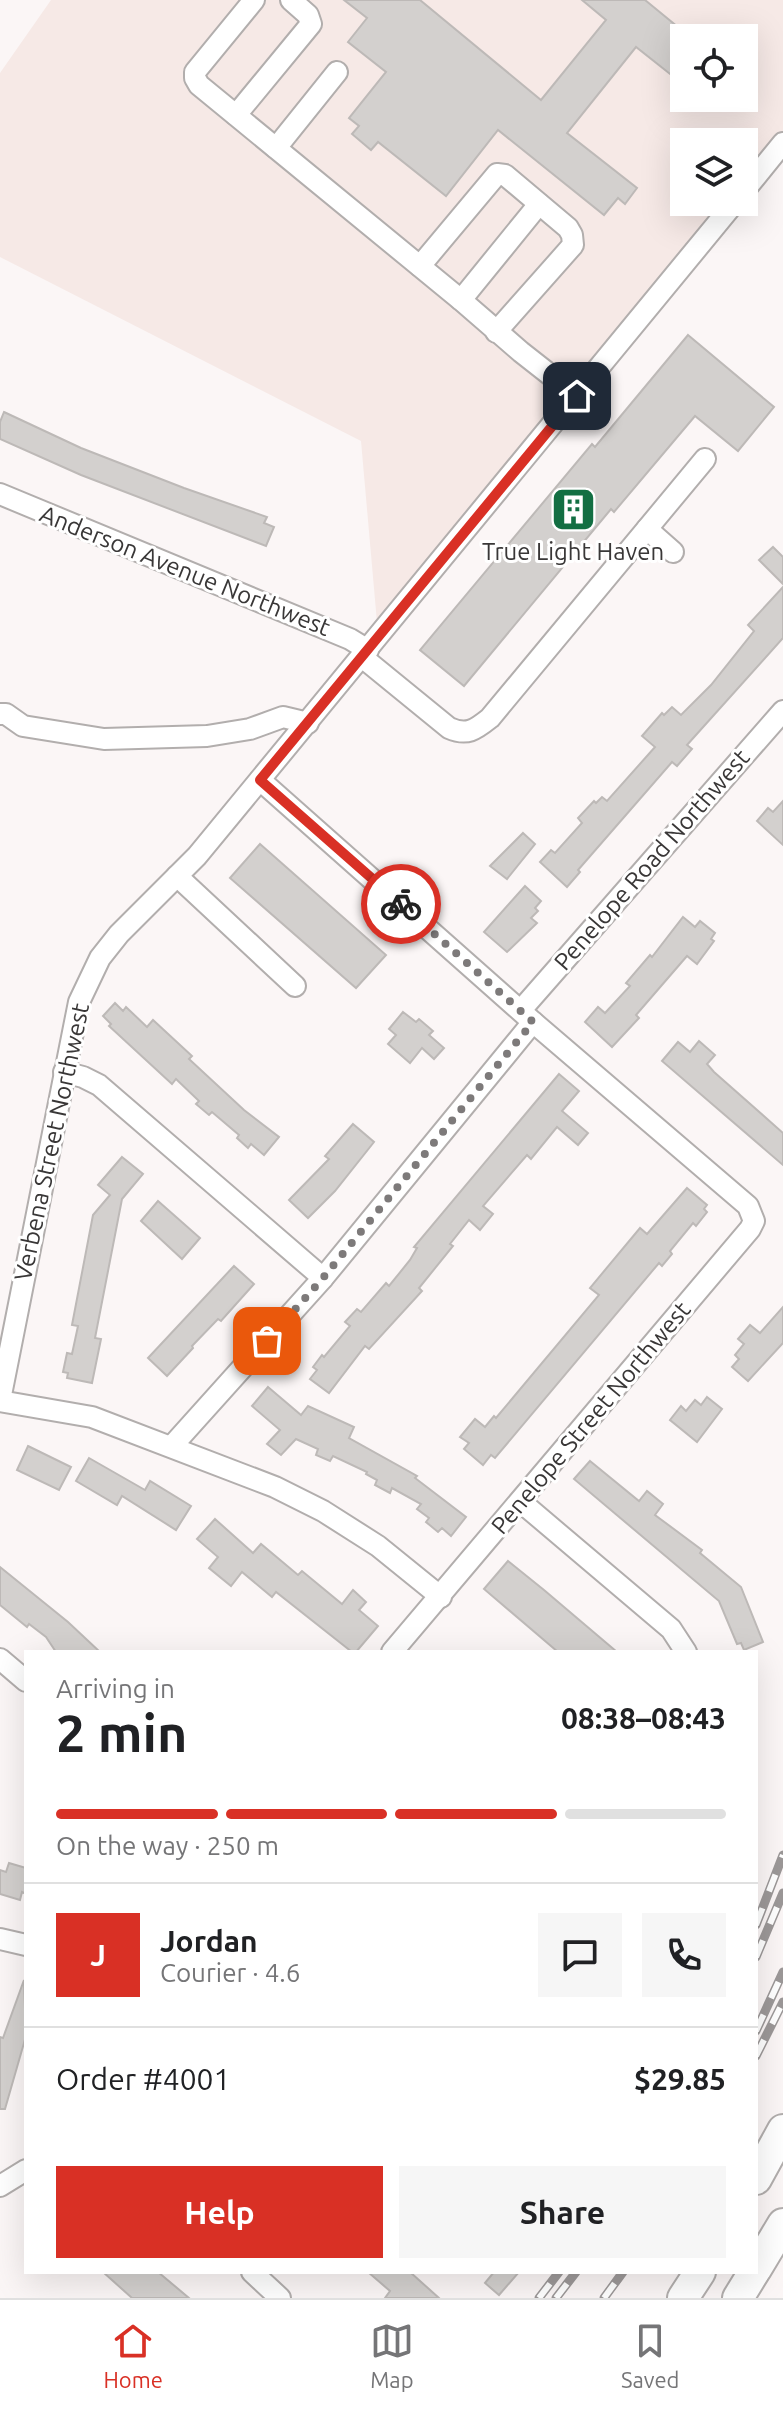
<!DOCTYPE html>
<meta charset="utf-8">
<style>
:root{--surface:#fff;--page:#f6f6f6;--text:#202124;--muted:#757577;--line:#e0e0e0;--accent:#d93025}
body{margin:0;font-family:Ubuntu,sans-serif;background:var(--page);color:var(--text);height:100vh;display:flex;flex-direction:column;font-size:30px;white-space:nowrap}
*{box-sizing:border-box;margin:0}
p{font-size:26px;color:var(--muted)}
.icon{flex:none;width:44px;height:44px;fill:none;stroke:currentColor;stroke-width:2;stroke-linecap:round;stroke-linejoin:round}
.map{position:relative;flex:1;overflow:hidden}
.side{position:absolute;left:24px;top:1650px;width:734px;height:624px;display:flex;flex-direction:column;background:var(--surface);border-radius:0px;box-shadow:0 8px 32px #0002}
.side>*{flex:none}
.tools{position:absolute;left:670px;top:24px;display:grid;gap:16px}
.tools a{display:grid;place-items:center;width:88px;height:88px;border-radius:0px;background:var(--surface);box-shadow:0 8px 32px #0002;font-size:40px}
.pin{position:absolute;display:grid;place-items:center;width:68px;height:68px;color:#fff;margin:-34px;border-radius:16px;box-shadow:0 4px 12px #0006}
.courier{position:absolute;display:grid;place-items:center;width:80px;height:80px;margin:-40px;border:6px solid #d93025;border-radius:50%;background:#fff;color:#222;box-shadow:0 2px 10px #0007}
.head em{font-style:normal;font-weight:600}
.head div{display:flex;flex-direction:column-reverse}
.head{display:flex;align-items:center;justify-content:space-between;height:136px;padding:0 32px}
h1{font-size:52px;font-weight:600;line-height:60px}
.bar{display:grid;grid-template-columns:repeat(4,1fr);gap:12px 8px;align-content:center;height:96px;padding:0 32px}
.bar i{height:10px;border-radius:6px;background:var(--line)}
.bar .selected{background:var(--accent)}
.bar p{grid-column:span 4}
.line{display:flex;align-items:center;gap:20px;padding:0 32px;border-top:2px solid var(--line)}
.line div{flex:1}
.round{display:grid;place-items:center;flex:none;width:84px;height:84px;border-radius:0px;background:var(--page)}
.cta{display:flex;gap:16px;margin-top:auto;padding:16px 32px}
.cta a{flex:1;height:92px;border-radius:0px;background:var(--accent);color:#fff;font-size:32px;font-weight:600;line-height:92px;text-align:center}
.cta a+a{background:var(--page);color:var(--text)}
.dock{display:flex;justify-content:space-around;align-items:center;height:112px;border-top:2px solid var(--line);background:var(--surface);font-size:22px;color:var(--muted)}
.dock a{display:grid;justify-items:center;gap:4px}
.dock .selected{color:var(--accent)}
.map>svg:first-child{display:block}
</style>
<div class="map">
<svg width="783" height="2298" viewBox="0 0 783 2298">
<rect width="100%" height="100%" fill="#fbf6f6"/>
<path fill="#f6e9e6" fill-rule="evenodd" d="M51 0H783V161L379 645 361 441 0 257V73ZM684 38H744V98H684ZM684 142H744V202H684Z"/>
<g fill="#d3d0ce" stroke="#bdb9b7" stroke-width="2">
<path d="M344 0H420L541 100 606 20 582 0H645L684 32V85L636 47 567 133 637 188 625 204 618 198 604 215 498 130 446 196 378 142 371 150 352 134 359 126 349 118 386 72 348 42 367 18Z"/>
<path d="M688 335 774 407 738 451 695 416 614 512 611 509 464 686 420 650 592 444 595 447Z"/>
<path d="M4 412 81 448 184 488 267 517 264 523 274 527 266 546 81 475 0 439V422Z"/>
<path d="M773 547 783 557V584L759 560Z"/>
<path d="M783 587V638L687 745 692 749 677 766 672 762 578 870 580 872 567 887 540 862 551 850 555 853 582 823 578 818 594 801 596 803 602 797 607 801 655 747 642 736 662 713 664 715 672 707 681 715 711 685 754 631 748 625Z"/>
<path d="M783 801V845L757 821 768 808 773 812Z"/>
<path d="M523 833 535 844 507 879 490 866Z"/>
<path d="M260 844 386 955 356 988 230 878Z"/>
<path d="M525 886 541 901 535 908 538 911 531 918 537 923 507 952 484 932Z"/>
<path d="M683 917 695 927 700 921 715 933 711 939 714 941 697 964 687 956 636 1015 639 1018 612 1047 585 1022 598 1007 605 1013 630 986 626 983 650 955 652 957Z"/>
<path d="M115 1003 123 1011 126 1007 147 1027 153 1020 192 1056 189 1059 244 1110 279 1137 264 1155 251 1144 248 1148 237 1138 239 1135 212 1112 209 1115 196 1104 199 1101 176 1079 172 1084 109 1026 111 1024 103 1016Z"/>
<path d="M403 1012 416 1022 419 1019 433 1031 429 1035 444 1048 434 1059 422 1048 410 1063 388 1044 396 1035 389 1029Z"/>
<path d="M699 1041 715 1055 707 1064 714 1072 783 1133V1165L662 1061 678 1042 690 1052Z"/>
<path d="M559 1074 579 1091 562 1111 588 1133 578 1145 557 1127 531 1159 527 1155 483 1206 493 1214 480 1230 469 1220 450 1244 453 1246 419 1288 422 1291 369 1349 365 1346 329 1393 310 1379 317 1370 313 1367 322 1355 324 1357 350 1326 345 1322 357 1309 361 1312 386 1283 389 1286 410 1260 417 1248 414 1247Z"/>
<path d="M353 1124 374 1142 335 1191 308 1218 289 1200 329 1159 325 1156Z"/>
<path d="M122 1157 143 1174 122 1199 95 1338 101 1339 92 1383 67 1378 68 1373 63 1372 67 1353 72 1354 78 1326 72 1325 93 1215 110 1195 98 1185Z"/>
<path d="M687 1188 707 1205 704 1209 707 1212 696 1226 693 1223 670 1251 672 1254 662 1266 659 1263 495 1458 491 1455 483 1465 464 1449 469 1443 460 1437 475 1419 485 1427 494 1416 496 1418 599 1295 590 1288 640 1228 647 1234Z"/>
<path d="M158 1201 200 1238 182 1259 141 1221Z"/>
<path d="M234 1266 254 1284 221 1321 218 1319 192 1346 193 1348 167 1376 148 1358Z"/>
<path d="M783 1307V1343L748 1381 732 1367 739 1359 735 1355 744 1344 738 1339 750 1325 760 1333Z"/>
<path d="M268 1387 301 1415 308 1406 354 1427 349 1438 417 1476 415 1478 466 1517 451 1536 442 1528 438 1532 426 1522 429 1518 417 1509 421 1504 392 1488 390 1493 375 1485 377 1480 366 1474 367 1472 333 1456 330 1461 316 1455 318 1449 296 1439 281 1455 267 1444 280 1430 252 1406Z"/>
<path d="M707 1397 722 1409 697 1442 670 1420 681 1406 686 1411 695 1400 701 1405Z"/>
<path d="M28 1446 71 1467 59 1490 17 1470Z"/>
<path d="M89 1458 145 1490 150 1481 191 1506 176 1530 122 1496 117 1505 76 1481Z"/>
<path d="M590 1461 639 1501 647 1491 663 1504 655 1515 702 1550 700 1553 741 1587 763 1642 744 1650 741 1643 737 1644 719 1601 574 1479Z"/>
<path d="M215 1519 253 1553 261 1544 298 1575 302 1571 342 1604 353 1590 366 1602 359 1610 378 1626 356 1652H352L276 1592 272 1597 242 1572 231 1586 209 1568 218 1557 197 1539Z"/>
<path d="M508 1561 544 1590 617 1652H558L484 1589Z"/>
<path d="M0 1567 68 1622 100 1652H56L46 1637 29 1624 27 1627 0 1605Z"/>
<path d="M9 1863 26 1868V1894L22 1892 20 1900 0 1894V1870L6 1872Z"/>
<path d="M24 1980 26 2036 5 2109H0V2037L3 2038Z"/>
<path d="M103 2272H158L189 2298H132Z"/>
<path d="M368 2272H410L439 2298H385L390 2291Z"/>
<path d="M494 2272H519L499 2295 485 2283Z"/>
</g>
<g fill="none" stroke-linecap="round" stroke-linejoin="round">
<defs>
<g id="minor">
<path d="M254 0 195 72V78L199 85 461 300 521 352 577 396"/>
<path d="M236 115 311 24 308 15 291 0"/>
<path d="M276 148 337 72"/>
<path d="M744 191 783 143"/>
<path d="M420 266 497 174 505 175 568 228 572 235 573 245 496 332"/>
<path d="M461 300 539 204"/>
<path d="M0 494 350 639 368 650"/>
<path d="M647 529 673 552"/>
<path d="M362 657 449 728C467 736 475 730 490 718L705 459"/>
<path d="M0 714H6L23 726 104 739 207 736 250 729 283 717 308 723"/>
<path d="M260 780 533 1022 748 1206 754 1221 750 1229 392 1652"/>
<path d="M177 876 295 986"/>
<path d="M521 1010 783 711"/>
<path d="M64 1072 83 1077 99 1085 323 1278"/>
<path d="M0 1400 79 1002 100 958 119 934 197 856 735 202"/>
<path d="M0 1401 92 1417 275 1487 323 1511 378 1546 441 1597"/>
<path d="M172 1446 323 1278 533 1022"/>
<path d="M521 1502 671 1629 686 1652"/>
<path d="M0 1659 26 1681"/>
<path d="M0 1939 26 1945"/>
<path d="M0 2186 26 2170"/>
<path d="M252 2272 280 2298"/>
</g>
<g id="highway">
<path d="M756 2179 783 2130"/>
<path d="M756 2269 783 2224"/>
<path d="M683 2298 700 2272"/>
<path d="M738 2298 754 2272"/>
</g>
</defs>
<use href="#minor" stroke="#b2aead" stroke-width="24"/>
<use href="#highway" stroke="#b2aead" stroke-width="34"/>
<use href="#minor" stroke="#fff" stroke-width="20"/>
<use href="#highway" stroke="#fff" stroke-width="30"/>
<defs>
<g id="rail">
<path d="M756 1925 783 1855"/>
<path d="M756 1957 783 1893"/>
<path d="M756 2031 783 1972"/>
<path d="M756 2056 783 2002"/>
<path d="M539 2298 559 2272"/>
<path d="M556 2298 576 2272"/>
<path d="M604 2298 623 2272"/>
</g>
</defs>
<use href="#rail" stroke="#9c9898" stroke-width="9"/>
<use href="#rail" stroke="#fff" stroke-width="6" stroke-dasharray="18" stroke-linecap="butt"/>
</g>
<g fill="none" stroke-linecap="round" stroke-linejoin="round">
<path stroke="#7d7a7a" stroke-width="8" stroke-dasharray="0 14.4" d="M267 1341 323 1278 533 1022 401 904"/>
<path stroke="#d93025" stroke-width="10" d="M401 904 260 780 577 396"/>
</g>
<defs>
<symbol id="building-square" viewBox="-11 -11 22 22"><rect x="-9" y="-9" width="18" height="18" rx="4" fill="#136f43" stroke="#fff"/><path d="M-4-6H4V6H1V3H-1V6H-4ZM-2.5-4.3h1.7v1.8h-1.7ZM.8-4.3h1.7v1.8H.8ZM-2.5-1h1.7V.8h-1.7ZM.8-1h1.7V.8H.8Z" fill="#fff"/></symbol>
</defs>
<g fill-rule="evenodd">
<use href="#building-square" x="548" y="484" width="51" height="51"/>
</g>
<g text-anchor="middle" stroke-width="6" stroke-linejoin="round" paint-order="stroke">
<g font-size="24" fill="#393737" stroke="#fff">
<text x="573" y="560">True Light Haven</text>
</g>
<g font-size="24" fill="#393737" stroke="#fff">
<text transform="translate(185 571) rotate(22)" y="8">Anderson Avenue Northwest</text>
<text transform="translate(652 860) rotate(-49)" y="8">Penelope Road Northwest</text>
<text transform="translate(52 1142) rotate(-78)" y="8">Verbena Street Northwest</text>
<text transform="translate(591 1418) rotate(-50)" y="8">Penelope Street Northwest</text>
</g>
</g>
</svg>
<div class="tools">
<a><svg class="icon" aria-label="locate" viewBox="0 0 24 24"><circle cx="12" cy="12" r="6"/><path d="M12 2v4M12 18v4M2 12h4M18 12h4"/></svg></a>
<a><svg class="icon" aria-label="layers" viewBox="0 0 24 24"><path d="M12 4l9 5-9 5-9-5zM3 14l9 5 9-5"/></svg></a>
</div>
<div class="pin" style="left:267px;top:1341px;background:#ea580c"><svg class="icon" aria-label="bag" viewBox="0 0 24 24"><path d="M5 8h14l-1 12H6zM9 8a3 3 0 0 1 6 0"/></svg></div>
<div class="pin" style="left:577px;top:396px;background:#1f2937"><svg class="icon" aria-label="home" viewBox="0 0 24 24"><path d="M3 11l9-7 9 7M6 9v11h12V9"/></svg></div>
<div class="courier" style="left:401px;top:904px"><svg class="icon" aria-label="bike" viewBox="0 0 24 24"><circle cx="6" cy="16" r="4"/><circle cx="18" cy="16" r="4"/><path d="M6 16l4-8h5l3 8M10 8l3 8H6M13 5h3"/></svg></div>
<section class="side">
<div class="head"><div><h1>2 min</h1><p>Arriving in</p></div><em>08:38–08:43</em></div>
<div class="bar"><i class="selected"></i><i class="selected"></i><i class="selected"></i><i></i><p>On the way · 250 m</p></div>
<div class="line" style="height:144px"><b class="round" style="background:var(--accent);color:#fff">J</b><div><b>Jordan</b><p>Courier · 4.6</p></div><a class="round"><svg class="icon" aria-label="chat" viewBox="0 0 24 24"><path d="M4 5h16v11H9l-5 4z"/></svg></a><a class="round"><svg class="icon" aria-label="phone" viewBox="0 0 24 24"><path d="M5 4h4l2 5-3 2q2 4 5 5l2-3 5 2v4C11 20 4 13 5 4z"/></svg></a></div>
<div class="line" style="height:104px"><div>Order #4001</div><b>$29.85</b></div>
<div class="cta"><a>Help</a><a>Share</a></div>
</section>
</div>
<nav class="dock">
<a class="selected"><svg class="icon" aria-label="home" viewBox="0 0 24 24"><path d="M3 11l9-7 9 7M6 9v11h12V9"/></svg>Home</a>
<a><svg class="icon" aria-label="map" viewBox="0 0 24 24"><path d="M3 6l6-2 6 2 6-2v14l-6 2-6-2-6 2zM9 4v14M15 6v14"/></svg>Map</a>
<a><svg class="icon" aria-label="saved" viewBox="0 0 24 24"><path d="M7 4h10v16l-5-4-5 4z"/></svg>Saved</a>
</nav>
